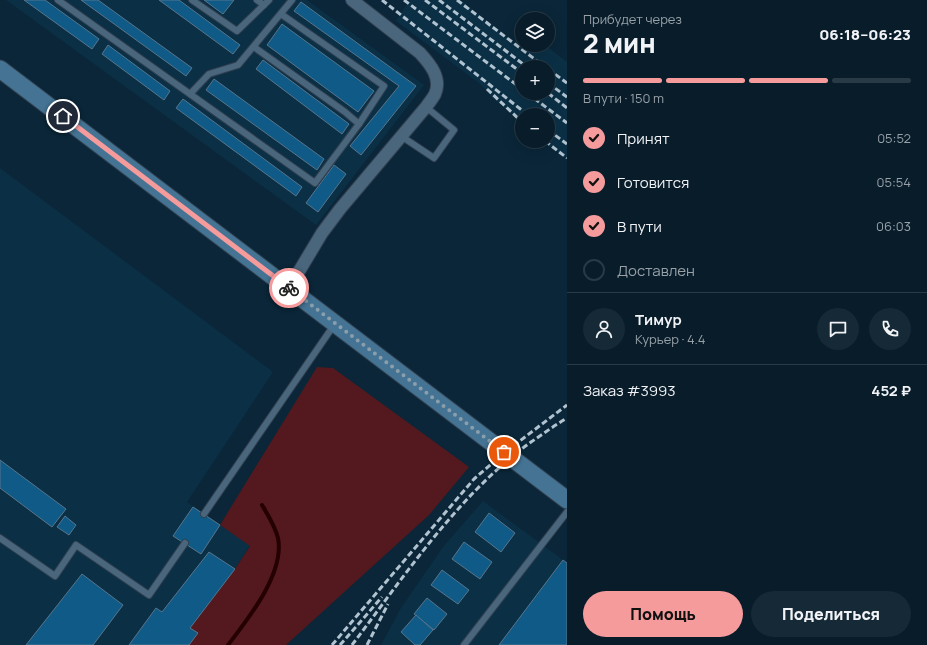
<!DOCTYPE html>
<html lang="ru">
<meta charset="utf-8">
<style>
:root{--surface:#081c2a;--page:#162936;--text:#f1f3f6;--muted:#98a1a8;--line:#293a47;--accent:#f59b9c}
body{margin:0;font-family:Manrope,sans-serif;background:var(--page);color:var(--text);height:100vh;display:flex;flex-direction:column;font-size:15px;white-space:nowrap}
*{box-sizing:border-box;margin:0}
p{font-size:13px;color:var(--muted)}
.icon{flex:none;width:22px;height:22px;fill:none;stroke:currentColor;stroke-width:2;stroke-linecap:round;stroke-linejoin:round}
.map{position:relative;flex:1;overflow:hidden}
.side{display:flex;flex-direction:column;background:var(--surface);width:360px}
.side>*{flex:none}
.tools{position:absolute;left:515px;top:12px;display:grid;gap:8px}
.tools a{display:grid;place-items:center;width:40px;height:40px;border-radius:50%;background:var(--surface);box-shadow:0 4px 16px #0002,0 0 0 1px var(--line);font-size:20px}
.pin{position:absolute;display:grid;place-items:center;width:34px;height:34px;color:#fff;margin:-17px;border:2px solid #fff;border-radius:50%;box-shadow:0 1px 4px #0007}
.courier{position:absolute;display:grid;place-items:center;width:40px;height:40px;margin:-20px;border:3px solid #f59b9c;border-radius:50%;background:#fff;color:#222;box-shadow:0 1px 5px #0007}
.overview em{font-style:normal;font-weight:800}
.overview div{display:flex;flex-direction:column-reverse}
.overview{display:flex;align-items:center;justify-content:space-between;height:68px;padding:0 16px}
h1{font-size:26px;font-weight:800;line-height:30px}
.bar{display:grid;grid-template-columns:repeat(4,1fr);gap:6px 4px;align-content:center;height:48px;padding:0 16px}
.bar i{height:5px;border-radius:3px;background:var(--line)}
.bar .active{background:var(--accent)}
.bar p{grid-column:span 4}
.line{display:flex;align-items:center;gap:10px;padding:0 16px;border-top:1px solid var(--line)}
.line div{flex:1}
.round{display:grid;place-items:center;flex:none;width:42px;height:42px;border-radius:21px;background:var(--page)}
ol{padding:0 16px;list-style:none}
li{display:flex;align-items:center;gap:12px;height:44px}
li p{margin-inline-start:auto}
li .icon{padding:4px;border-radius:50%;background:var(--accent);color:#111;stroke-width:4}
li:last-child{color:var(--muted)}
li i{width:22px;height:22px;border:2px solid var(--line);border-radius:50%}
.primary-button{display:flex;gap:8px;margin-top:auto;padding:8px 16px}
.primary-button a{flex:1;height:46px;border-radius:24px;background:var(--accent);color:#111;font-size:16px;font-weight:800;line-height:46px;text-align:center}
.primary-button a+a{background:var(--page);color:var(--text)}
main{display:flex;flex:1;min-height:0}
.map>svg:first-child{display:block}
</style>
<main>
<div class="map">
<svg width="567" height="645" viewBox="0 0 567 645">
<rect width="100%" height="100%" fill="#0a2638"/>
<g fill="#0b3046" fill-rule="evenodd">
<path d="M6 0H307L424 85 316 225Z"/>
<path d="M410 0H461L522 50H527L530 45H545L567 62V159L543 141H548V115H522V123L493 98 479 83 396 21ZM522 67H548V93H522Z"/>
<path d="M0 168 273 372 187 502 250 545 235 569 198 633 189 645H0Z"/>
<path d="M483 501 567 563V645H381L401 608 443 547Z"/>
</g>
<path fill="#53191e" d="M317 367 333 368 469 467 429 515 286 645H189L198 633 190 628 235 569 250 546 220 525Z"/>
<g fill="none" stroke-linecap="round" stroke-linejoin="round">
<path stroke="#240002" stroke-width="4" d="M228 645C248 619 285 573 278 538 275 526 268 515 262 505"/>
</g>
<g fill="#0f5a86" stroke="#58758b">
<path d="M24 0H45L99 39 92 49Z"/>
<path d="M81 0H98L192 68 186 76Z"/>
<path d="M159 0H179L240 45 233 54Z"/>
<path d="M204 0H234L223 14Z"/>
<path d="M301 2 416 86 361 155 350 146 399 86 294 11Z"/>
<path d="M282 24 374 91 358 112 267 45Z"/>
<path d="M108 45 170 91 164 100 102 54Z"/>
<path d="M263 60 349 124 342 134 256 69Z"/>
<path d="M214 79 324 159 317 170 206 90Z"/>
<path d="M183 99 302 187 296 196 176 108Z"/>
<path d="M334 165 346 174 318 212 306 203Z"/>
<path d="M0 460 66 509 52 527 0 488Z"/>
<path d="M193 507 220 525 201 554 173 536Z"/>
<path d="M489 513 515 533 501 552 475 532Z"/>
<path d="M65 516 76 525 69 535 57 527Z"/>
<path d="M464 542 492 562 480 579 452 559Z"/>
<path d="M209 552 235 569 190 628 198 633 189 645H129L156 608 162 612Z"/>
<path d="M563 560 567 563V645H499Z"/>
<path d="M442 570 469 590 458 604 431 585Z"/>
<path d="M82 574 123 605 93 645H26Z"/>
<path d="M427 598 447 614 434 630 414 614Z"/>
<path d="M416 615 433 630 420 645H415L401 632Z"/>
</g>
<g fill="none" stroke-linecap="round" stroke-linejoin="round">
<defs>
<g id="lane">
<path d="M58 0 190 94"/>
<path d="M192 0 237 31 269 0"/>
<path d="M257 0 264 5"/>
<path d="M281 14 384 86 359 124 315 183 190 94 209 74 238 65 292 0"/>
<path d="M254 47 345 112 359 124"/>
<path d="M401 136 434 158 454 130 426 107"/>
<path d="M204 514 334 325"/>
<path d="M0 538 55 576 76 545 149 595 185 543"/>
<path d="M464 645 567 512"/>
</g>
<path id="street" d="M289 288 322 233 340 209 426 107C429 103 433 98 435 94 442 78 430 64 420 53L352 0"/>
<path id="secondary" d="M0 69 567 500"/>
</defs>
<use href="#lane" stroke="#324050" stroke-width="8"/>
<use href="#street" stroke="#324050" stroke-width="14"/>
<use href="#secondary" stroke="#324050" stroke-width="19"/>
<use href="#lane" stroke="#4a667c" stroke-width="6"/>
<use href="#street" stroke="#4a667c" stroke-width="12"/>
<use href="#secondary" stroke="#447393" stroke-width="17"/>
<g stroke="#b1c3d0" stroke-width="3" stroke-dasharray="6 3" stroke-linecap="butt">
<path d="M382 0 528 115"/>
<path d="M404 0 522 89"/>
<path d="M425 0 522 73"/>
<path d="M439 0 527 67"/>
<path d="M457 0 545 67"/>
<path d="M548 69 567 83"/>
<path d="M548 83 567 97"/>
<path d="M487 89 522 122"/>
<path d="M527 93 567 123"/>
<path d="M548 93 567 108"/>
<path d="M548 130 567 144"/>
<path d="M545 141 567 158"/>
<path d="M332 645 474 479 504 453 567 405"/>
<path d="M340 645 382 597"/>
<path d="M352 645C406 574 458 495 531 442 543 434 555 425 567 418"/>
<path d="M367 645 388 604"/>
</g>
</g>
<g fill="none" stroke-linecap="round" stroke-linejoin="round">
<path stroke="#8a9eac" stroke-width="4" stroke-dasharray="0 7.2" d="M289 288 504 452"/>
<path stroke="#f59b9c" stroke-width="5" d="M63 116 289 288"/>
</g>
</svg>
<div class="tools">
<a><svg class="icon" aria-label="layers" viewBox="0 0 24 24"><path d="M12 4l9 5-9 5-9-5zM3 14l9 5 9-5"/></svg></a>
<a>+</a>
<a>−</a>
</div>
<div class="pin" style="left:504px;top:452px;background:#ea580c"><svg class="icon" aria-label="bag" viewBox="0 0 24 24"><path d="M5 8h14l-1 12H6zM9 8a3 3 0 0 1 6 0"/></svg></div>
<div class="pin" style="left:63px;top:116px;background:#1f2937"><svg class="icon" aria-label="home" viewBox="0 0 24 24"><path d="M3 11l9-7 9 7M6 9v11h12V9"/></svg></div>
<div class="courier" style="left:289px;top:288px"><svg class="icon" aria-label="bike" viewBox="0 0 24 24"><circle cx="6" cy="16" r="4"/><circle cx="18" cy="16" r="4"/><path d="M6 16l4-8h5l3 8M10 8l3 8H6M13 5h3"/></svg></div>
</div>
<section class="side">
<div class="overview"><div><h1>2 мин</h1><p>Прибудет через</p></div><em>06:18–06:23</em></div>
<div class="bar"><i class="active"></i><i class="active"></i><i class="active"></i><i></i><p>В пути · 150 m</p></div>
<ol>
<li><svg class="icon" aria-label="check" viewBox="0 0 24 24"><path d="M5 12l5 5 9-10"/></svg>Принят<p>05:52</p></li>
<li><svg class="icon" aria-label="check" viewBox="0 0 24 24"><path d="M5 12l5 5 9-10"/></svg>Готовится<p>05:54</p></li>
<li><svg class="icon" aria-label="check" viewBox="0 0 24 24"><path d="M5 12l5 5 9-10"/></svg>В пути<p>06:03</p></li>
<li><i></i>Доставлен</li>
</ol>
<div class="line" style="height:72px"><a class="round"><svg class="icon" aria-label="person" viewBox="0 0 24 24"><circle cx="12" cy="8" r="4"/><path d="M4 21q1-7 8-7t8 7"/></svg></a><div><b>Тимур</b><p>Курьер · 4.4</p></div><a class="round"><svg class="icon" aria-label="chat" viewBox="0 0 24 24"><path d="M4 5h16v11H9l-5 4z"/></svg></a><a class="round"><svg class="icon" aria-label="phone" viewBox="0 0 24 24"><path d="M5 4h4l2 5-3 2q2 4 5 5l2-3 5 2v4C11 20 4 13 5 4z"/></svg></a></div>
<div class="line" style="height:52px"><div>Заказ #3993</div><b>452 ₽</b></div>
<div class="primary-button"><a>Помощь</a><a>Поделиться</a></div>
</section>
</main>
